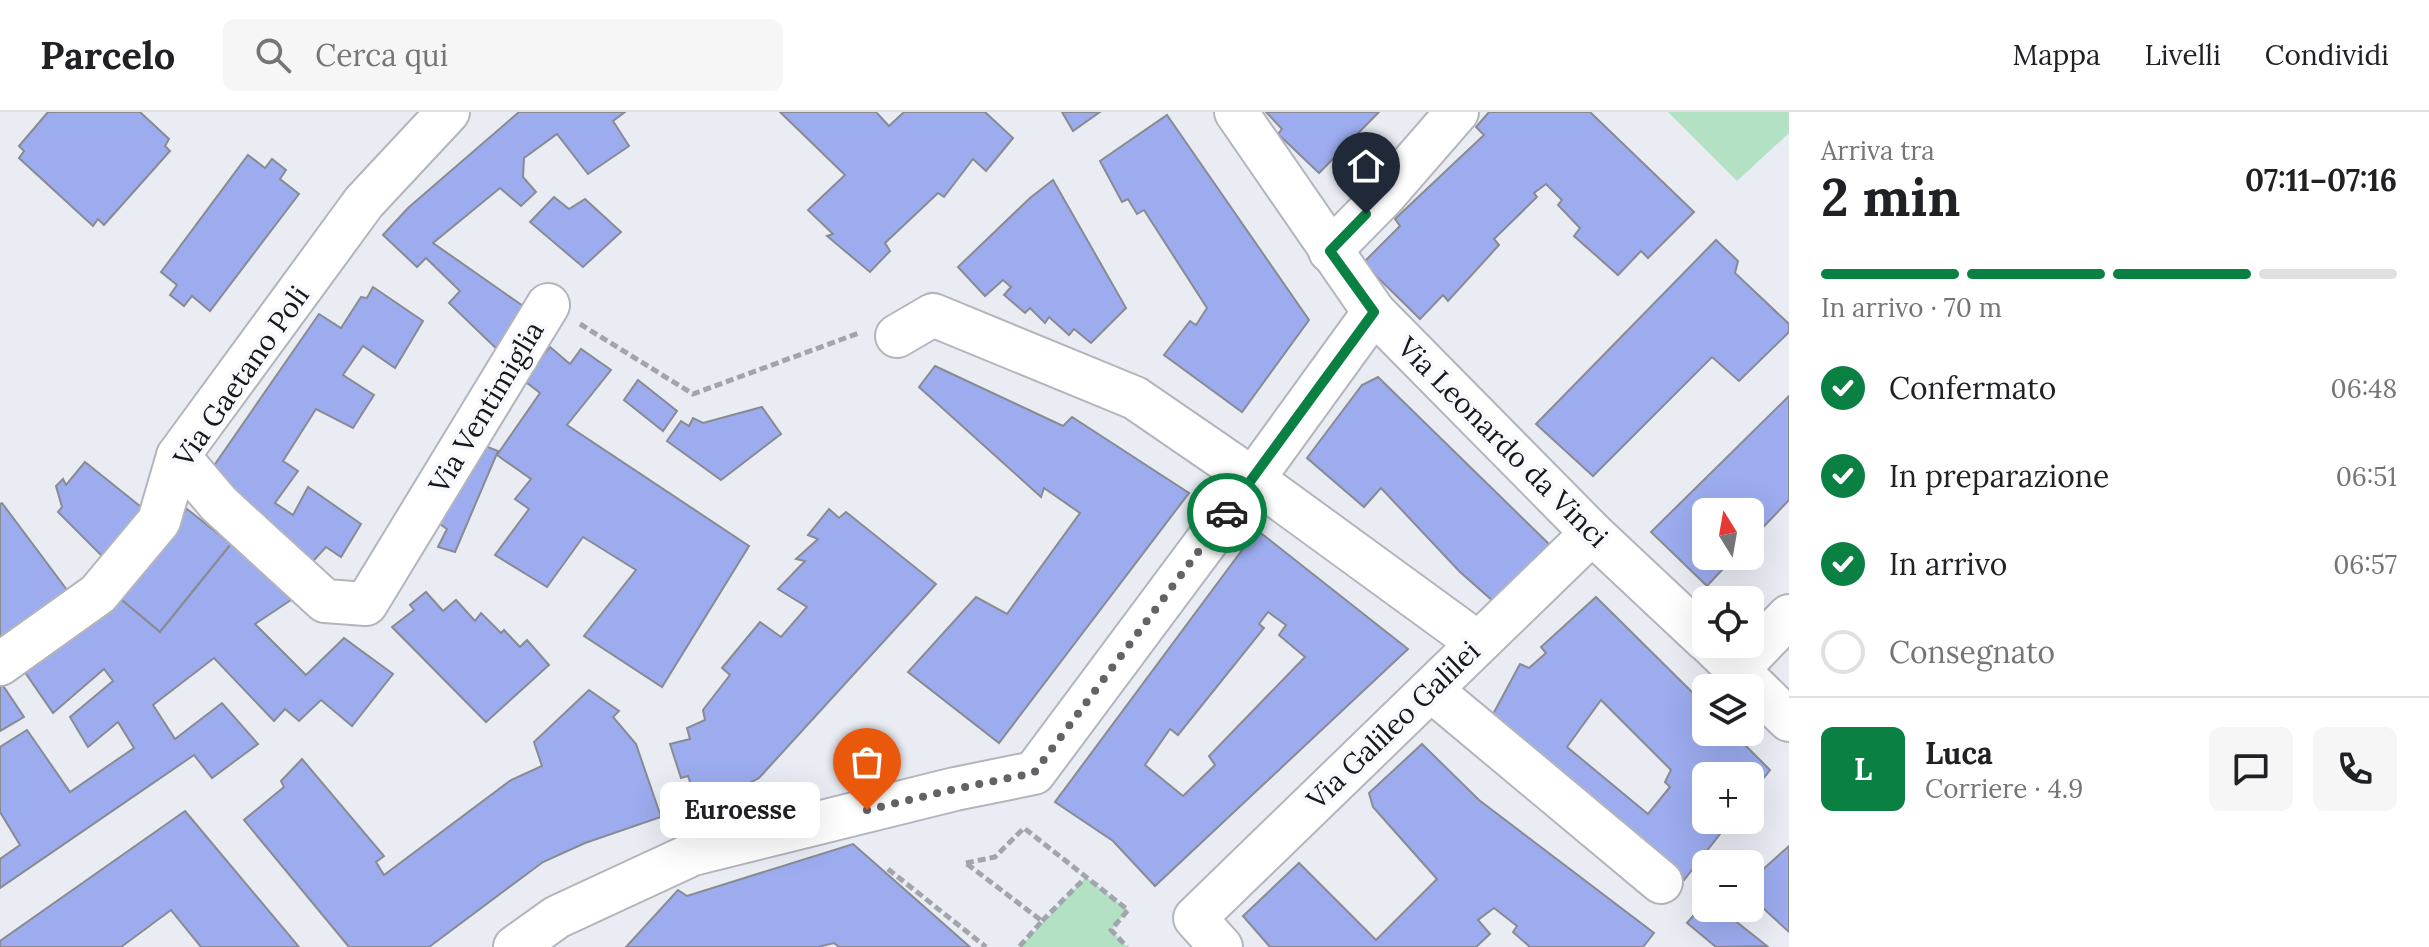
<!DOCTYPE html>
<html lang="it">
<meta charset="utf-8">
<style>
:root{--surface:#fff;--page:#f6f6f6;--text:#202124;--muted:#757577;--line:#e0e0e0;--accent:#0b8043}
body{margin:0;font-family:Lora,serif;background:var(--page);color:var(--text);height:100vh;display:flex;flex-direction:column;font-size:30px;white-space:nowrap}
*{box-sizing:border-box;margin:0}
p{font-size:26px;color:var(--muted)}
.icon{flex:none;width:44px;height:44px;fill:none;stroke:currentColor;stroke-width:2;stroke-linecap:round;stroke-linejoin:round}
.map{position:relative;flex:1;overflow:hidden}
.drawer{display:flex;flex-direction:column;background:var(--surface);width:640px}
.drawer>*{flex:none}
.needle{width:52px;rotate:349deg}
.fabs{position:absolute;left:1692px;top:386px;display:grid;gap:16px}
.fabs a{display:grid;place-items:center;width:72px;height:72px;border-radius:12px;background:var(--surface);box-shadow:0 8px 32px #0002;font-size:40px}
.pin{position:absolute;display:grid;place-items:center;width:68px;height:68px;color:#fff;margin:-82px -34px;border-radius:50% 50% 50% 0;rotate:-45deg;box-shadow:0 0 8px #0007}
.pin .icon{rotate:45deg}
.courier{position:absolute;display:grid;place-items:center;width:80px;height:80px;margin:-40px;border:6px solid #0b8043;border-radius:50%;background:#fff;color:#222;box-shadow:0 2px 10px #0007}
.bubble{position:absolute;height:56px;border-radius:12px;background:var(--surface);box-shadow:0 8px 32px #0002;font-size:26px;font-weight:700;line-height:56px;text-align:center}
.summary em{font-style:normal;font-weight:700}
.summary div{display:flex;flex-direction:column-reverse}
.summary{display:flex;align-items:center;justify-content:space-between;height:136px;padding:0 32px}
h1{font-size:52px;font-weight:700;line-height:60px}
.bar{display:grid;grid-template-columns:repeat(4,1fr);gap:12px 8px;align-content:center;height:96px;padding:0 32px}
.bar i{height:10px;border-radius:6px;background:var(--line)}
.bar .active{background:var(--accent)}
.bar p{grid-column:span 4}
.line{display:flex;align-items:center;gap:20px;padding:0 32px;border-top:2px solid var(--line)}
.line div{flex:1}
.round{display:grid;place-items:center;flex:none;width:84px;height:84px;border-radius:12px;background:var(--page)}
ol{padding:0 32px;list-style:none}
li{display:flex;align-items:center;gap:24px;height:88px}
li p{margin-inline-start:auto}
li .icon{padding:8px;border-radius:50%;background:var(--accent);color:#fff;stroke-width:4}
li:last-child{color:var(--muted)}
li i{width:44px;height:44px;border:4px solid var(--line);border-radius:50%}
header{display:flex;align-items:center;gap:48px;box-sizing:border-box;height:112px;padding:0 40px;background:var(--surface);border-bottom:2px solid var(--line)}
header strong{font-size:38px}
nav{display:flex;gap:44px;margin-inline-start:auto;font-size:28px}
.search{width:560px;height:72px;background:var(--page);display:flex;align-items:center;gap:20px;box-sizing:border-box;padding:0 28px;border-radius:12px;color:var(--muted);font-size:30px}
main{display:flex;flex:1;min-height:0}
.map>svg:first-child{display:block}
</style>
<header>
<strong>Parcelo</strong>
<div class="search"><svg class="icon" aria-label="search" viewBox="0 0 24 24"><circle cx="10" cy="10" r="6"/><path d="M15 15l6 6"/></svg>Cerca qui</div>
<nav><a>Mappa</a><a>Livelli</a><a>Condividi</a></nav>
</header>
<main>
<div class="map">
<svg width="1789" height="835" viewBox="0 0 1789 835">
<rect width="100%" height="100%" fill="#eaecf4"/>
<g fill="#b2e1c3">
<path d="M1668 0H1789V21L1737 69Z"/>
<path d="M1086 765 1128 798 1111 818 1127 835H1020Z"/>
</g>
<g fill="#9cacef" stroke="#898b93" stroke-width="2" fill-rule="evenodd">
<path d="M48 0H140L169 27 165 34 170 39 104 113 98 107 93 114 19 46 24 39 19 34Z"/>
<path d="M519 0H625L613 9 629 34 588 62 557 22 524 46 523 65 536 80 521 94 500 76 433 131 533 201 505 245 449 191 460 179 426 146 417 155 383 123 408 96Z"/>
<path d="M780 0H876L889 14 904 0H985L1013 26 986 59 973 47 944 85 938 81 885 131 890 139 870 160 827 124 833 122 808 98 845 63Z"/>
<path d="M1062 0H1100L1073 19Z"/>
<path d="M1266 0H1379L1319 61 1278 22 1282 17Z"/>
<path d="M1489 0H1590L1694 100 1648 146 1641 139 1618 163 1574 124 1580 116 1558 93 1562 88 1546 72 1534 81 1537 85 1494 127 1499 133 1448 189 1443 183 1420 207 1363 151 1400 114 1395 107 1484 23 1476 15Z"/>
<path d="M1167 3 1309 208 1242 300 1164 243 1190 209 1196 213 1207 196 1144 98 1137 102 1128 87 1122 90 1100 49Z"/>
<path d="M248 43 265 56 272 47 286 58 280 67 299 82 210 199 192 184 184 194 170 183 177 173 161 160Z"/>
<path d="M1053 68 1126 196 1091 231 1074 217 1069 223 1049 205 1045 211 1030 196 1025 201 1004 183 1011 175 1003 168 985 184 958 155 1030 86Z"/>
<path d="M554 85 569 97 585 87 621 120 583 155 530 110Z"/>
<path d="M1716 128 1738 149 1735 161 1789 212V220L1739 269 1712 245 1593 364 1536 312Z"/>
<path d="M373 175 423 209 395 256 363 234 343 263 374 283 353 316 316 297 283 349 298 359 275 391 293 403 308 375 361 412 341 445 326 435 304 459 204 368 319 202 341 216 361 185 367 186Z"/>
<path d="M550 235 570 252 581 237 611 258 567 313 749 434 662 575 584 524 636 458 583 425 547 475 495 443 529 397 515 387 531 367 497 343 540 281 522 267Z"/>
<path d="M935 254 1063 314 1072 305 1189 381 999 631 908 560 976 485 1007 502 1080 401 1044 376 1041 385 919 275Z"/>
<path d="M1378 265 1549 432 1493 489 1460 460 1381 376 1364 395 1307 346 1362 273Z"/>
<path d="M638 268 677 299 663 319 624 288Z"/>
<path d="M1789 284V388L1750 429V400H1706V444H1735L1707 474 1651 420Z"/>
<path d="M762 295 781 322 721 368 667 329 681 309 689 314 693 306 703 311Z"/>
<path d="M468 327 498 339 455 440 438 435 447 417 431 406Z"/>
<path d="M85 350 145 398 103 445 58 400 62 395 56 374 63 367 66 373Z"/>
<path d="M2 391 67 478 0 526V392Z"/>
<path d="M187 397 231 432 160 520 117 484Z"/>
<path d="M829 397 839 406 846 400 936 472 759 666 737 678 697 691 688 664 681 666 670 632 690 627 687 616 705 608 703 598 730 563 722 556 760 510 781 525 807 495 778 477 805 449 796 447 818 427 808 423Z"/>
<path d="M1257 418 1408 537 1155 774 1113 729 1055 690ZM1268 500 1286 513 1279 523 1305 545 1209 644 1215 653 1183 684 1145 653 1170 617 1178 623 1264 516 1259 512Z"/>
<path d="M231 432 297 484 255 512 306 563 344 526 393 562 352 614 321 588 299 609 285 597 274 609 214 546 153 593 175 627 222 591 258 632 212 666 194 643 0 776V747L20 733 0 700V635L27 618 70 680 134 636 118 610 88 635 70 605 113 569 104 557 53 601 20 553 117 484 160 520Z"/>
<path d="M426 480 443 499 456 488 475 509 481 501 501 521 504 518 520 535 527 528 549 553 486 610 392 515 414 498 410 493Z"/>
<path d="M1596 485 1706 594V620H1732L1770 658 1750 683V664H1706V708H1731L1684 768 1485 617 1520 552 1529 556 1546 541 1541 535ZM1601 588 1671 658 1665 670 1670 675 1648 702 1567 635Z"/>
<path d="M0 569 24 605 0 619Z"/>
<path d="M589 578 619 599 613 605 636 632 661 705 585 731 543 750 429 835H349L244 708 284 675 281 669 302 647 384 744 376 750 384 763 511 668 542 654 534 630Z"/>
<path d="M1422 632 1479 688 1654 821 1643 835H1530L1513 820 1517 814 1494 796 1478 808 1490 822 1476 835H1270L1243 804 1299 751 1376 828 1437 767 1373 695 1369 681Z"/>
<path d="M185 699 299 835H201L171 798 121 835H0V829Z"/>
<path d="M853 732 970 835H839L834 831 818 835H626L678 778 687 784Z"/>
<path d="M1789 734V820L1750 784V769Z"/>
<path d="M1706 789V796H1719L1767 834 1716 835 1687 811Z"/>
</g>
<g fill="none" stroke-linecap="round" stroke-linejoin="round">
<defs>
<g id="minor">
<path d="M1236 0 1374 200 1592 421 1706 528"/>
<path d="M1330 139 1384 84 1457 0"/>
<path d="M897 224 933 203 1135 286 1253 367 1478 531"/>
<path d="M178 344 219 392 325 489 366 492 548 193"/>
<path d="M1711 532 1789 608"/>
<path d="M0 552 98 482 159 409 178 344 364 90 448 0"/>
<path d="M1738 557 1789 504"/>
<path d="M1431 578 1661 770"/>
<path d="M515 835 557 805 693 742 955 677 1034 661 1253 367 1374 200"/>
<path d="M1221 835 1195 806 1592 421"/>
</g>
</defs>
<use href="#minor" stroke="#b3b5bd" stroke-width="46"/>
<g stroke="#a4a5ac" stroke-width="5" stroke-dasharray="8 4" stroke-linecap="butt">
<path d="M580 212 693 282 859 221"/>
<path d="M966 751 995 745 1024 716 1128 798 1111 818 1127 835"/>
<path d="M967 752 1042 809 1019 835"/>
<path d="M888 757 986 835"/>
<path d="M1042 809 1086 765"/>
</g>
<use href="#minor" stroke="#fff" stroke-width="42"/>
</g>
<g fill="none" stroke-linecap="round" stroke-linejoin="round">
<path stroke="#626267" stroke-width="8" stroke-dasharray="0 14.4" d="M867 698 955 677 1034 661 1227 401"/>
<path stroke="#0b8043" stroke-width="10" d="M1227 401 1374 200 1330 139 1366 102"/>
</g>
<g text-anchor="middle" stroke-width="8" stroke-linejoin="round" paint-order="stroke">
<g font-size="28" fill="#18181b" stroke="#f8f9fe">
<text transform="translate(241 264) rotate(-55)" y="10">Via Gaetano Poli</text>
<text transform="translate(486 295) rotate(-59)" y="10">Via Ventimiglia</text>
<text transform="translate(1503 330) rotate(45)" y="10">Via Leonardo da Vinci</text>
<text transform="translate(1393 613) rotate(-44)" y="10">Via Galileo Galilei</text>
</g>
</g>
</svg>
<div class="fabs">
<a><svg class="needle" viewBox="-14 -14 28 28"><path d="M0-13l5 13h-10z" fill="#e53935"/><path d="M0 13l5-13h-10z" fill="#757577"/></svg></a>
<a><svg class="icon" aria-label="locate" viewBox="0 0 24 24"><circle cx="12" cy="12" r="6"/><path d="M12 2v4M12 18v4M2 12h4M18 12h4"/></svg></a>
<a><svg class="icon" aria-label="layers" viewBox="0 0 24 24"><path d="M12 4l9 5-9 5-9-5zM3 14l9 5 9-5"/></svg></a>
<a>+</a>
<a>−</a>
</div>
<div class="pin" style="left:867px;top:698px;background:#ea580c"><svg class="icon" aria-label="bag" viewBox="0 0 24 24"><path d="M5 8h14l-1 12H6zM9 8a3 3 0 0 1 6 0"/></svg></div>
<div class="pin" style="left:1366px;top:102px;background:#1f2937"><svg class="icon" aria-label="home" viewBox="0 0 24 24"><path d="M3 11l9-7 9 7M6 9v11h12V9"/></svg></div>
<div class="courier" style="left:1227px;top:401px"><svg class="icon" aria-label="car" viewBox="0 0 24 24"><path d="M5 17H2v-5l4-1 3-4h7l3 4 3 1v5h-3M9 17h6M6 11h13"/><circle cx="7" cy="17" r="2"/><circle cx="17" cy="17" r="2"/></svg></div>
<div class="bubble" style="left:660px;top:670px;width:160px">Euroesse</div>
</div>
<section class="drawer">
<div class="summary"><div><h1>2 min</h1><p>Arriva tra</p></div><em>07:11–07:16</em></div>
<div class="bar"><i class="active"></i><i class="active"></i><i class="active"></i><i></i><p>In arrivo · 70 m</p></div>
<ol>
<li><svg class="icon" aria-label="check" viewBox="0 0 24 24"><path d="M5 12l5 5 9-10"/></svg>Confermato<p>06:48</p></li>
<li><svg class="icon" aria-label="check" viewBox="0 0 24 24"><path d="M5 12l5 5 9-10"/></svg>In preparazione<p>06:51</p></li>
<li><svg class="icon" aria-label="check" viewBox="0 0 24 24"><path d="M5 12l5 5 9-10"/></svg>In arrivo<p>06:57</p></li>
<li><i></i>Consegnato</li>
</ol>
<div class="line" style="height:144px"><b class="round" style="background:var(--accent);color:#fff">L</b><div><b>Luca</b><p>Corriere · 4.9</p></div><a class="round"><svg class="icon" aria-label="chat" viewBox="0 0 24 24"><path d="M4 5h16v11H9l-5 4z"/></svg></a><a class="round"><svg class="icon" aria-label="phone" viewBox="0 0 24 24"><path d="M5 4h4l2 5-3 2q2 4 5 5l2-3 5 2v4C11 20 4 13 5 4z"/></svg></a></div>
</section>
</main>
